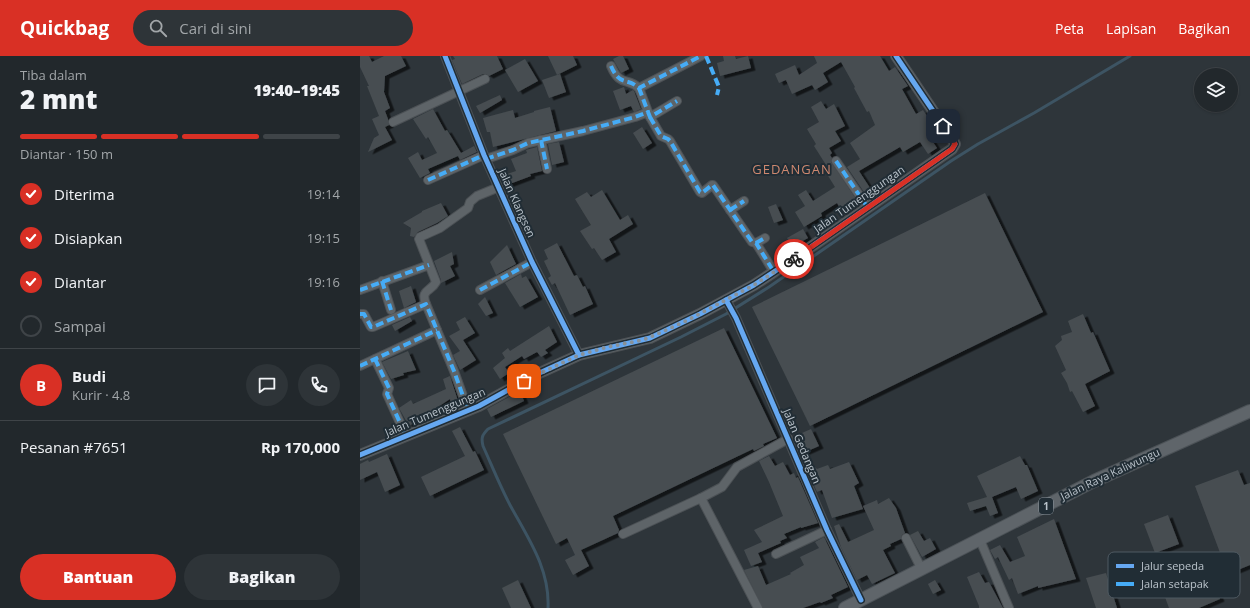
<!DOCTYPE html>
<html lang="id">
<meta charset="utf-8">
<style>
:root{--surface:#22282c;--page:#2e3438;--text:#f1f3f6;--muted:#a2a6a9;--line:#3f4448;--accent:#d93025}
body{margin:0;font-family:"Open Sans",sans-serif;background:var(--page);color:var(--text);height:100vh;display:flex;flex-direction:column;font-size:15px;white-space:nowrap}
*{box-sizing:border-box;margin:0}
p{font-size:13px;color:var(--muted)}
.icon{flex:none;width:22px;height:22px;fill:none;stroke:currentColor;stroke-width:2;stroke-linecap:round;stroke-linejoin:round}
.map{position:relative;flex:1;overflow:hidden}
.drawer{display:flex;flex-direction:column;background:var(--surface);width:360px}
.drawer>*{flex:none}
.controls{position:absolute;left:834px;top:12px;display:grid;gap:8px}
.controls a{display:grid;place-items:center;width:44px;height:44px;border-radius:50%;background:var(--surface);box-shadow:0 1px 3px #0004,0 0 0 1px var(--line);font-size:20px}
.pin{position:absolute;display:grid;place-items:center;width:34px;height:34px;color:#fff;margin:-17px;border-radius:8px;box-shadow:0 2px 6px #0006}
.courier{position:absolute;display:grid;place-items:center;width:40px;height:40px;margin:-20px;border:3px solid #d93025;border-radius:50%;background:#fff;color:#222;box-shadow:0 1px 5px #0007}
.summary em{font-style:normal;font-weight:800}
.summary div{display:flex;flex-direction:column-reverse}
.summary{display:flex;align-items:center;justify-content:space-between;height:68px;padding:0 20px}
h1{font-size:26px;font-weight:800;line-height:30px}
.bar{display:grid;grid-template-columns:repeat(4,1fr);gap:6px 4px;align-content:center;height:48px;padding:0 20px}
.bar i{height:5px;border-radius:3px;background:var(--line)}
.bar .current{background:var(--accent)}
.bar p{grid-column:span 4}
.line{display:flex;align-items:center;gap:10px;padding:0 20px;border-top:1px solid var(--line)}
.line div{flex:1}
.round{display:grid;place-items:center;flex:none;width:42px;height:42px;border-radius:21px;background:var(--page)}
ol{padding:0 20px;list-style:none}
li{display:flex;align-items:center;gap:12px;height:44px}
li p{margin-inline-start:auto}
li .icon{padding:4px;border-radius:50%;background:var(--accent);color:#fff;stroke-width:4}
li:last-child{color:var(--muted)}
li i{width:22px;height:22px;border:2px solid var(--line);border-radius:50%}
.cta{display:flex;gap:8px;margin-top:auto;padding:8px 20px}
.cta a{flex:1;height:46px;border-radius:24px;background:var(--accent);color:#fff;font-size:16px;font-weight:800;line-height:46px;text-align:center}
.cta a+a{background:var(--page);color:var(--text)}
header{display:flex;align-items:center;gap:24px;box-sizing:border-box;height:56px;padding:0 20px;background:var(--accent);color:#fff}
header strong{font-size:19px}
nav{display:flex;gap:22px;margin-inline-start:auto;font-size:14px}
.search{width:280px;height:36px;background:var(--page);display:flex;align-items:center;gap:10px;box-sizing:border-box;padding:0 14px;border-radius:22px;color:var(--muted);font-size:15px}
main{display:flex;flex:1;min-height:0}
.map>svg:first-child{display:block}
</style>
<header>
<strong>Quickbag</strong>
<div class="search"><svg class="icon" aria-label="search" viewBox="0 0 24 24"><circle cx="10" cy="10" r="6"/><path d="M15 15l6 6"/></svg>Cari di sini</div>
<nav><a>Peta</a><a>Lapisan</a><a>Bagikan</a></nav>
</header>
<main>
<section class="drawer">
<div class="summary"><div><h1>2 mnt</h1><p>Tiba dalam</p></div><em>19:40–19:45</em></div>
<div class="bar"><i class="current"></i><i class="current"></i><i class="current"></i><i></i><p>Diantar · 150 m</p></div>
<ol>
<li><svg class="icon" aria-label="check" viewBox="0 0 24 24"><path d="M5 12l5 5 9-10"/></svg>Diterima<p>19:14</p></li>
<li><svg class="icon" aria-label="check" viewBox="0 0 24 24"><path d="M5 12l5 5 9-10"/></svg>Disiapkan<p>19:15</p></li>
<li><svg class="icon" aria-label="check" viewBox="0 0 24 24"><path d="M5 12l5 5 9-10"/></svg>Diantar<p>19:16</p></li>
<li><i></i>Sampai</li>
</ol>
<div class="line" style="height:72px"><b class="round" style="background:var(--accent);color:#fff">B</b><div><b>Budi</b><p>Kurir · 4.8</p></div><a class="round"><svg class="icon" aria-label="chat" viewBox="0 0 24 24"><path d="M4 5h16v11H9l-5 4z"/></svg></a><a class="round"><svg class="icon" aria-label="phone" viewBox="0 0 24 24"><path d="M5 4h4l2 5-3 2q2 4 5 5l2-3 5 2v4C11 20 4 13 5 4z"/></svg></a></div>
<div class="line" style="height:52px"><div>Pesanan #7651</div><b>Rp 170,000</b></div>
<div class="cta"><a>Bantuan</a><a>Bagikan</a></div>
</section>
<div class="map">
<svg width="890" height="552" viewBox="0 0 890 552">
<defs>
<filter id="shadow"><feDropShadow dx="4.5" dy="2.5" stdDeviation="0" flood-color="#0009"/></filter>
</defs>
<rect width="100%" height="100%" fill="#2e353a"/>
<g fill="none" stroke-linecap="round" stroke-linejoin="round">
<path stroke="#3d5463" stroke-width="3" d="M188 552C190 513 168 482 150 449 140 430 132 410 123 390 121 382 122 379 128 373L321 281 366 258 409 231 591 105 618 88 674 57 770 0"/>
</g>
<g fill="#474d51" filter="url(#shadow)">
<path d="M0 0H9L12 6 24 0H41L46 10 25 20 24 36 30 52 25 55 28 63 29 69 25 71 32 84 8 96 14 82 19 79 12 63 19 60 7 30H9L0 11Z"/>
<path d="M93 0H137L143 13 129 20 126 18H123L102 28 92 4 95 3Z"/>
<path d="M188 0H213L217 9 197 19Z"/>
<path d="M259 0H263L269 13 261 17 253 3Z"/>
<path d="M363 0H375L376 3 388 0 391 12 360 20 357 7 364 5Z"/>
<path d="M454 0H520L529 15 535 11 548 30 542 33 556 58 563 54 573 69 574 68 580 77 571 83 577 92 568 98 560 86 543 96 540 91 499 115 512 135 506 139 487 111 500 103 490 87 515 69 509 55 507 56 494 32 495 31 481 6 463 17 468 26 455 34 452 29 432 38 426 24 419 27 415 18 435 9 439 19 457 7Z"/>
<path d="M165 3 178 25 158 36 145 14Z"/>
<path d="M200 18 206 36 189 42 182 24Z"/>
<path d="M264 31 266 38 273 34 274 35 281 53 274 56 271 50 260 54 253 35Z"/>
<path d="M140 39 142 44 120 57 116 50Z"/>
<path d="M461 45 466 53 474 48 485 70 475 75 481 85 469 92 472 97 470 99 472 102 471 106 500 149 484 159 477 147 461 157 462 160 444 171 435 156 445 150 438 139 446 134 453 145 475 131 465 115 468 112 454 90 456 88 447 73 459 66 451 51Z"/>
<path d="M190 51 196 75 133 91 130 76H127L123 62 153 54 155 62 174 56V55Z"/>
<path d="M73 53 85 75 87 74 101 97 114 90 117 96 100 104 98 100 68 113 70 117 60 122 48 102 58 96 62 104 77 97 68 81 66 83 53 63Z"/>
<path d="M282 71 292 87 283 93 273 77Z"/>
<path d="M199 86 204 106 192 109 188 88Z"/>
<path d="M177 91 182 115 170 118 171 120 147 129 144 119 156 115 151 103 167 97 166 94Z"/>
<path d="M242 134 260 164 268 159 273 168 249 183 256 196 242 204 234 192 232 193 220 175 231 169 215 143 227 136 231 141Z"/>
<path d="M625 137 683 256 450 370 392 251Z"/>
<path d="M81 147 88 160 77 167 58 176 54 181 50 180 51 172 43 167 62 156V155Z"/>
<path d="M416 148 423 164 414 167 408 151Z"/>
<path d="M443 173 448 182 432 191 427 182Z"/>
<path d="M197 187 214 220 217 219 223 231 225 230 233 248 210 259 195 227 192 229 188 222 191 220 184 205 188 203 184 194Z"/>
<path d="M147 189 156 208 136 219 130 206Z"/>
<path d="M92 196 94 208 90 210 95 220 81 227V224L74 205Z"/>
<path d="M161 218 162 222 166 220 178 241 160 251 145 227Z"/>
<path d="M51 230 56 246 44 252 39 235Z"/>
<path d="M125 241 133 257 126 260 118 248Z"/>
<path d="M723 258 731 277 733 276 750 315 725 328 735 350 723 356 712 335 710 336 707 327 701 317 706 314 695 290 702 284 701 280 712 276 708 265Z"/>
<path d="M50 261 52 265 35 275 32 269Z"/>
<path d="M105 261 115 277 103 284 116 304 100 314 93 299 100 295 89 280 100 274 96 266Z"/>
<path d="M189 270 197 286 185 294 188 297 181 301 177 296 164 303 162 300 145 311 149 317 140 323 133 312 145 302 142 297 148 292 150 295Z"/>
<path d="M364 272 417 382 403 388 404 390 394 395 393 393 253 460 259 474 258 477 221 494 229 510 213 519 205 504 215 499 207 482 196 488 143 378Z"/>
<path d="M48 295 56 314 43 317 44 319 31 323 22 306Z"/>
<path d="M90 320 99 348 91 350 90 343 49 370 39 352 51 344 53 348 86 333 83 323Z"/>
<path d="M160 335 164 345 131 361 127 353Z"/>
<path d="M100 371 113 396 115 395 124 414 70 440 61 421 105 400 92 375Z"/>
<path d="M451 373 459 390 441 398 434 383 444 379 442 377Z"/>
<path d="M27 398 40 429 25 436 17 416 0 424V408L8 404 9 406Z"/>
<path d="M409 400 415 410 423 406 430 419 434 417 436 422 438 421 458 467 441 472V471L424 478 427 482 420 485 421 487 398 497 402 506 391 510 384 494 402 486 394 474 423 460 409 426 399 405Z"/>
<path d="M660 400 665 409H667L678 435 661 443 656 431 632 441 638 457 630 460 626 450 610 455 607 447 627 441 617 420Z"/>
<path d="M489 406 499 427 494 430 503 453 472 462 462 434 457 436 448 416 455 411 457 413 468 409 470 413Z"/>
<path d="M878 414 884 429 890 427V509L868 518 835 430Z"/>
<path d="M529 442 536 452 545 477 542 479 541 483 530 488 531 490 523 494 535 517 512 528 507 519 497 524 481 491 474 470 479 468 488 486 514 474 503 450 517 444 518 448Z"/>
<path d="M808 459 819 488 795 497 784 468Z"/>
<path d="M694 463 716 523 678 532V530L658 538 652 522 649 524 638 501 635 503 630 494 640 489 650 506 665 500 657 481Z"/>
<path d="M558 475 564 485 570 482 576 493 562 501 550 479Z"/>
<path d="M464 481 488 531 471 539 473 542 461 547 460 546 443 552H403L384 514 398 510 406 529 431 518 430 517 444 509 440 501 459 492 455 486Z"/>
<path d="M619 516 625 527 629 526 643 552H619V550L607 521Z"/>
<path d="M746 517 757 552H736L726 522Z"/>
<path d="M851 521 860 543 839 552H809L805 541Z"/>
<path d="M158 524 171 552H151L142 532Z"/>
<path d="M575 524 581 534 573 538 568 528Z"/>
</g>
<g fill="none" stroke-linecap="round" stroke-linejoin="round">
<defs>
<g id="minor">
<path d="M85 0 124 99 172 206 219 299"/>
<path d="M251 10C260 31 267 21 279 32L341 0"/>
<path d="M279 32 288 56"/>
<path d="M290 61 301 80 308 83 310 85 340 136 342 137 352 129H353L392 186 396 187 414 216"/>
<path d="M33 66 125 23"/>
<path d="M181 84 187 113"/>
<path d="M126 103 153 94 168 87 223 75 275 61 288 56 290 61 317 45"/>
<path d="M476 105 508 152"/>
<path d="M68 124 124 99"/>
<path d="M370 154 384 145"/>
<path d="M396 187 405 182"/>
<path d="M22 225 31 254"/>
<path d="M0 234 69 209"/>
<path d="M120 234 172 206"/>
<path d="M366 244 376 262 467 474 501 544"/>
<path d="M66 248C60 233 71 236 76 226L59 183 60 181 80 172 108 152 110 146 117 140 139 131"/>
<path d="M0 258H4L11 271H13L66 248 94 315 108 354"/>
<path d="M15 303 29 332 27 338 46 380"/>
<path d="M0 310 77 274"/>
<path d="M341 442 362 431 377 411 428 383"/>
<path d="M263 478 341 442 398 552"/>
<path d="M546 482 562 514"/>
<path d="M620 484 649 552"/>
<path d="M416 498 467 474"/>
</g>
<path id="tertiary" d="M0 399 119 350 175 319 219 299 290 282 340 258 394 229 435 202 592 93 595 88 594 86 536 0"/>
<path id="primary" d="M485 552 734 425 890 355"/>
</defs>
<use href="#minor" stroke="#4c5155" stroke-width="10"/>
<use href="#tertiary" stroke="#4c5155" stroke-width="12"/>
<use href="#primary" stroke="#4c5257" stroke-width="14"/>
<use href="#minor" stroke="#5e6468" stroke-width="8"/>
<use href="#tertiary" stroke="#5e6468" stroke-width="10"/>
<use href="#primary" stroke="#5f656a" stroke-width="12"/>
<g stroke="#46acf6" stroke-width="4" stroke-dasharray="8 4" stroke-linecap="butt">
<path d="M346 0 359 31 357 39"/>
<path d="M251 10C260 31 267 21 279 32L341 0"/>
<path d="M279 32 288 56"/>
<path d="M290 61 301 80 308 83 310 85 340 136 342 137 352 129H353L392 186 396 187 414 216"/>
<path d="M181 84 187 113"/>
<path d="M126 103 153 94 168 87 223 75 275 61 288 56 290 61 317 45"/>
<path d="M476 105 508 152"/>
<path d="M68 124 124 99"/>
<path d="M370 154 384 145"/>
<path d="M396 187 405 182"/>
<path d="M22 225 31 254"/>
<path d="M0 234 69 209"/>
<path d="M120 234 172 206"/>
<path d="M0 258H4L11 271H13L66 248 94 315 108 354"/>
<path d="M15 303 29 332 27 338 46 380"/>
<path d="M0 310 77 274"/>
</g>
<defs>
<g id="cycleway">
<path d="M85 0 124 99 172 206 219 299"/>
<path d="M366 244 376 262 467 474 501 544"/>
<path d="M0 399 119 350 175 319 219 299 290 282 340 258 394 229 435 202 592 93 595 88 594 86 536 0"/>
</g>
</defs>
<use href="#cycleway" stroke="#212d35" stroke-width="8"/>
<use href="#cycleway" stroke="#66a8f1" stroke-width="5"/>
</g>
<g fill="none" stroke-linecap="round" stroke-linejoin="round">
<path stroke="#889198" stroke-width="4" stroke-dasharray="0 7.2" d="M164 325 219 299 247 291 283 284 295 279 326 265 394 229 434 203"/>
<path stroke="#d93025" stroke-width="5" d="M434 203 592 93 595 88 594 86 583 70"/>
</g>
<g text-anchor="middle" stroke-width="4" stroke-linejoin="round" paint-order="stroke">
<rect fill="#212d35" stroke="#8b959d" stroke-width="1" x="679" y="442" width="14" height="16" rx="3"/>
<g font-size="10" font-weight="bold" fill="#b9c2ca">
<text x="686" y="454">1</text>
</g>
<g font-size="11" fill="#b9c2ca" stroke="#212d35">
<text transform="translate(499 143) rotate(-35)" y="4">Jalan Tumenggungan</text>
<text transform="translate(157 147) rotate(66)" y="4">Jalan Klangsen</text>
<text transform="translate(75 356) rotate(-23)" y="4">Jalan Tumenggungan</text>
<text transform="translate(442 390) rotate(67)" y="4">Jalan Gedangan</text>
<text transform="translate(750 418) rotate(-25)" y="4">Jalan Raya Kaliwungu</text>
</g>
<g font-size="13" letter-spacing="1" fill="#ce886f" stroke="#212d35">
<text x="432" y="118">GEDANGAN</text>
</g>
</g>
<rect x="748" y="496" width="132" height="46" rx="6" fill="#212d35" stroke="#4f5a62" stroke-width="1"/>
<rect x="756" y="508" width="18" height="4" fill="#66a8f1"/>
<rect x="756" y="526" width="18" height="4" fill="#46acf6"/>
<g font-size="11" fill="#b9c2ca">
<text x="781" y="514">Jalur sepeda</text>
<text x="781" y="532">Jalan setapak</text>
</g>
</svg>
<div class="controls">
<a><svg class="icon" aria-label="layers" viewBox="0 0 24 24"><path d="M12 4l9 5-9 5-9-5zM3 14l9 5 9-5"/></svg></a>
</div>
<div class="pin" style="left:164px;top:325px;background:#ea580c"><svg class="icon" aria-label="bag" viewBox="0 0 24 24"><path d="M5 8h14l-1 12H6zM9 8a3 3 0 0 1 6 0"/></svg></div>
<div class="pin" style="left:583px;top:70px;background:#1f2937"><svg class="icon" aria-label="home" viewBox="0 0 24 24"><path d="M3 11l9-7 9 7M6 9v11h12V9"/></svg></div>
<div class="courier" style="left:434px;top:203px"><svg class="icon" aria-label="bike" viewBox="0 0 24 24"><circle cx="6" cy="16" r="4"/><circle cx="18" cy="16" r="4"/><path d="M6 16l4-8h5l3 8M10 8l3 8H6M13 5h3"/></svg></div>
</div>
</main>
